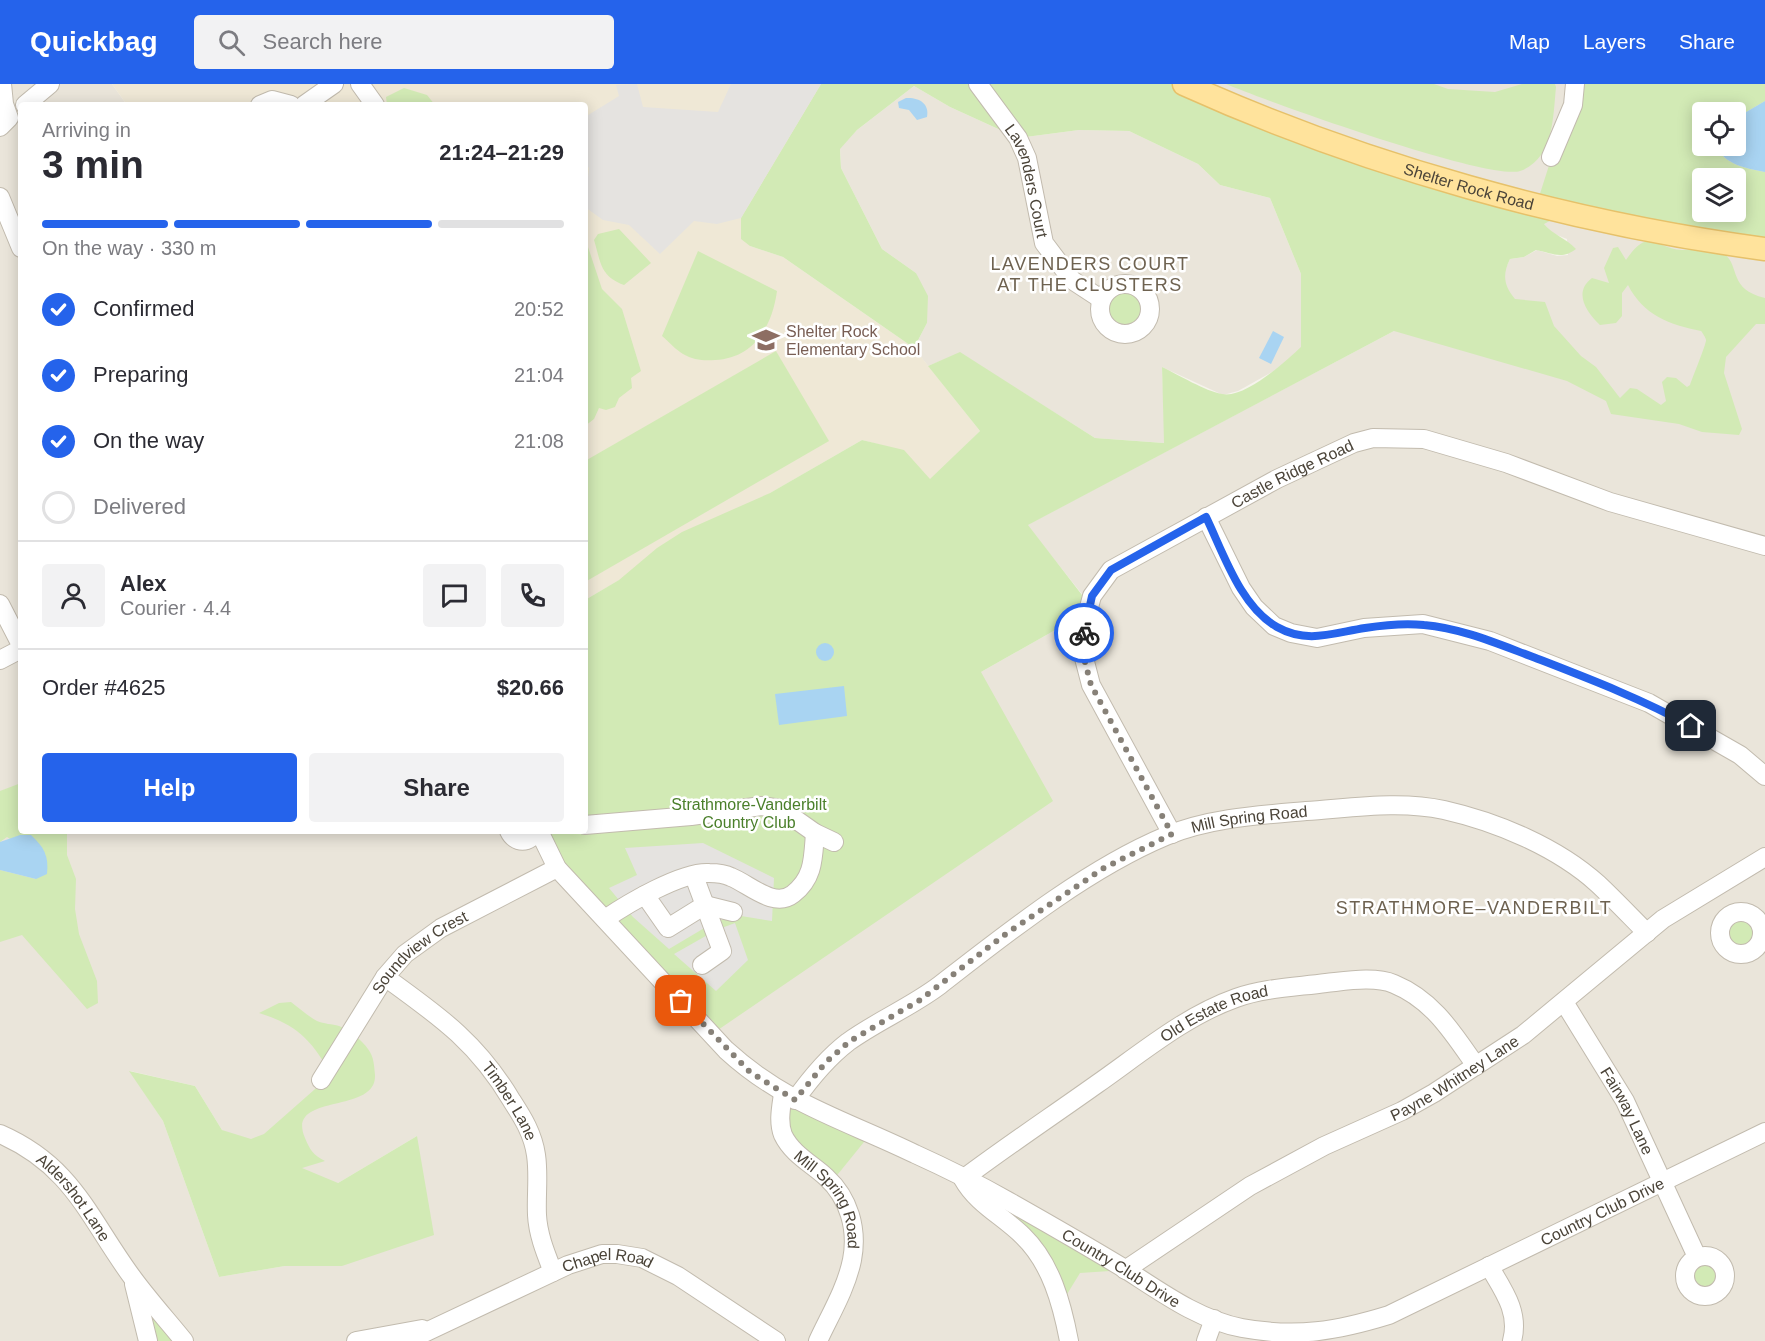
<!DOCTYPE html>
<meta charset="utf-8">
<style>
:root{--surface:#fff;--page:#f2f2f3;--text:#2b2b33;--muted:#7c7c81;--line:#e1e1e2;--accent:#2563eb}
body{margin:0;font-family:Helvetica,sans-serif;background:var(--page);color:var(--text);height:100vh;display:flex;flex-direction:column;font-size:22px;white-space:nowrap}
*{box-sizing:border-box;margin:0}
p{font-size:20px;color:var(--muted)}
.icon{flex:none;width:33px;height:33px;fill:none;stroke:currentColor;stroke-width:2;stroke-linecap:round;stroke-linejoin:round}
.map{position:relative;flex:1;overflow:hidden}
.sheet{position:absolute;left:18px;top:18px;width:570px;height:732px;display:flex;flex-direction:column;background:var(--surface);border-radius:6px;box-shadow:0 3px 15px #0003}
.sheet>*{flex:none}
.tools{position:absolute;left:1692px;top:18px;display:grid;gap:12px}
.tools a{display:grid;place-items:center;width:54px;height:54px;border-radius:6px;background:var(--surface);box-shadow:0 3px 15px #0003;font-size:30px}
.pin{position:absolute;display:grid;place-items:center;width:51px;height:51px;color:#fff;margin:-26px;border-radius:12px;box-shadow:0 3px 9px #0006}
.courier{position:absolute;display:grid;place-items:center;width:60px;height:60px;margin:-30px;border:4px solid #2563eb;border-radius:50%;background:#fff;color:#222;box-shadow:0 2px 8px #0007}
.overview em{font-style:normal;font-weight:800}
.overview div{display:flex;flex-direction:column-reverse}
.overview{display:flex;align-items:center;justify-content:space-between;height:102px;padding:0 24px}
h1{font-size:39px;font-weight:800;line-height:45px}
.bar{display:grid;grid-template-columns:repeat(4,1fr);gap:9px 6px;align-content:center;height:72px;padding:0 24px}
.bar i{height:8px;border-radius:4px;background:var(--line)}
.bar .selected{background:var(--accent)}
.bar p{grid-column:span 4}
.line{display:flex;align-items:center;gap:15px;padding:0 24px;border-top:2px solid var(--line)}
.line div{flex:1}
.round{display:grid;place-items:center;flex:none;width:63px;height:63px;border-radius:6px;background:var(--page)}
ol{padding:0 24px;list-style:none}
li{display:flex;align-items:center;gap:18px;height:66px}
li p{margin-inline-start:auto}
li .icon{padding:6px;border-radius:50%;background:var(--accent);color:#fff;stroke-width:4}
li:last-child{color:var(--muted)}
li i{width:33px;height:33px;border:3px solid var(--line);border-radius:50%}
.action{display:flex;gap:12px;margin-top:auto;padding:12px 24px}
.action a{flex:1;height:69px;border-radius:6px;background:var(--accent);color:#fff;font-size:24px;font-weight:800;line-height:69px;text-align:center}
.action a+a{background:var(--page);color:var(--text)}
header{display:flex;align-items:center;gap:36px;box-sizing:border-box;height:84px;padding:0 30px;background:var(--accent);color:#fff}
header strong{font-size:28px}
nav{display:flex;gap:33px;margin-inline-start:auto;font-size:21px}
.search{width:420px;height:54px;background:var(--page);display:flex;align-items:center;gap:15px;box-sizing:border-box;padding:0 21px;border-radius:6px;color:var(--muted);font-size:22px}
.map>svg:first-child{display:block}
</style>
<header>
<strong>Quickbag</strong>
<div class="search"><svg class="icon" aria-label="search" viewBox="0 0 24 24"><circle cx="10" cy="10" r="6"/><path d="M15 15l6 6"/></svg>Search here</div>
<nav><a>Map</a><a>Layers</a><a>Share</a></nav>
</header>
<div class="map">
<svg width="1765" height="1257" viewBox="0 0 1765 1257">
<rect width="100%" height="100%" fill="#f6f3ec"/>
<g fill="#eae5da" fill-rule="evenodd">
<path d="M0 0H112L127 21H21V747H539L557 784 981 588 1087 528 1089 519 1027 441 1394 247 1505 198V186L1510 175 1524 173 1537 166 1557 172 1568 171 1567 155 1552 149 1543 139 1566 129 1184 0H1765V1257H0ZM1702 28H1736V62H1702ZM1702 94H1736V128H1702ZM130 987 195 1002 222 1046 303 1101 338 1099 417 1052 342 1182H285L219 1193 163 1037Z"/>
<path d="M914 2 950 23 1018 54 1079 46 1129 47 1198 80 1220 101 1270 114 1301 190 1302 263 1281 283 1238 307 1223 311 1162 283 1165 359 1095 354 960 269 928 282 914 264 927 239 916 189 882 165 841 84 840 64 857 46Z"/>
</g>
<path fill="#efe8d6" d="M112 0H821L750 162 783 173 914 264 980 347 930 396 904 367 862 356 585 516V21H127Z"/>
<g fill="#d2eab5" fill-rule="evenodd">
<path d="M821 0H1184L1537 119 1575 0H1765V17L1736 34V28H1702V62H1715C1726 81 1745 84 1765 88V165L1567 128 1544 140C1553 151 1566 154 1576 165 1562 176 1552 169 1536 166L1524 173 1510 175C1502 191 1504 202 1515 215L1545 218 1554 242 1581 272 1596 283 1620 314 1630 304 1637 305 1661 321 1666 317 1662 298 1667 293 1676 294 1687 303 1690 301C1692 295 1707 258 1706 256 1706 254 1702 248 1701 247 1670 241 1643 231 1628 201L1622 209V232L1616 239 1600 241C1586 228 1573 208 1592 194L1609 199 1604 184 1613 164 1618 163 1626 176C1650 141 1655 165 1682 166 1696 166 1710 161 1723 169 1741 181 1727 205 1765 214V240H1756L1726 273 1724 289 1742 345 1739 351 1702 348 1679 340 1611 330 1606 317 1567 297 1394 247 1028 441 1089 520 1087 528 981 588 1053 717 712 950 557 784 539 747H585V516L619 496 657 464 682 448 770 409 862 356 904 366 930 395 980 347 928 282 960 268 1095 354 1164 359 1162 283C1179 291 1205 307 1222 310 1245 315 1286 277 1301 263V190L1270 114 1220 101 1198 80 1129 47 1079 46 1018 54 950 23 914 2 857 46 840 65 841 84 882 165 916 189 928 212 927 239 914 264 783 173 750 162 741 155V134ZM1702 94H1736V128H1702Z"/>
<path d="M1226 0H1434L1448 5 1495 8 1522 0H1555L1556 3C1553 33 1554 75 1520 87 1489 97 1266 17 1226 0Z"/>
<path d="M404 4 427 11 435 21H387L386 13Z"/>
<path d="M619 145 651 179 624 201C600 192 601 179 594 156L598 150Z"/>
<path d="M585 154 602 205 622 225 641 287 631 294 632 304 619 314 615 323 606 326 599 324 594 335 585 342Z"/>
<path d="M698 167 777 207C772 243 754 274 715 276 704 277 693 276 683 270 676 266 669 258 662 252Z"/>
<circle cx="1125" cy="225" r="25"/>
<path d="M776 267 829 357 585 498V377Z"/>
<path d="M21 699V747H67V771L76 795 75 825 79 850 97 897 98 919 87 925 22 851 0 858V786L36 795 12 756 7 753 0 758V707Z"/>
<circle cx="1741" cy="849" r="21"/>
<path d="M291 918C299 924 308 932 317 937 324 940 332 940 339 942 348 945 363 957 368 965 374 973 374 981 375 991 377 1031 285 1008 305 1054 310 1066 313 1071 325 1077L302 1084 338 1099 417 1052 434 1151 342 1182H285L219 1193 163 1037 129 987 195 1002 222 1046 251 1055 264 1050 331 991C313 957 296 940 259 929L279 919Z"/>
<path d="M785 1014 868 1053 834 1095 786 1051Z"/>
<path d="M990 1107 1125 1186 1080 1189 1061 1220Z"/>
<circle cx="1705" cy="1192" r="20"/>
<path d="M132 1192 184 1257H148Z"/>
</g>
<g fill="#e5e3e0">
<path d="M637 0 643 23 718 28 731 0H821L741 134 717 140 694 137 660 170 629 141 603 136 585 123 589 84 585 79V33L619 12 616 1Z"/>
<path d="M703 759 774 794 772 837 735 831 716 838 719 845 735 839 748 876 716 907 674 870 711 849 706 843 669 865 633 833 609 804 637 791 625 764Z"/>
</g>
<g fill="#a9d4f2">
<path d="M906 14C918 13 930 19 927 33L917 36 909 26 899 24 898 18Z"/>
<path d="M1765 17V88C1745 84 1726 81 1715 62H1736V34Z"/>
<path d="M1273 247 1284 253 1271 280 1259 274Z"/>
<circle cx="825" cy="568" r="9"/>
<path d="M844 602 847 632 779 641 775 610Z"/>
<path d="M20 751H31C44 763 49 772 47 790L36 795 0 786V758Z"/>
</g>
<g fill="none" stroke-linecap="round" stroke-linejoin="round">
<defs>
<g id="minor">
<path d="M360 0 375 21"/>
<path id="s1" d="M978 0 1018 54 1027 74 1044 159 1072 196 1101 215"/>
<path d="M25 21 50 0"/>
<path d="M260 21 272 16 291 21"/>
<path d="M304 21 334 0"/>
<path d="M0 43 9 34 4 20 2 0"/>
<path d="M1551 73 1573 21 1575 0"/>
<path d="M0 113 21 164"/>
<circle cx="1125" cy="225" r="25"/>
<path d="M1206 433 1241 504 1254 523 1274 542 1291 549 1317 554 1364 544 1423 540 1490 557 1649 619 1740 671 1765 692"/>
<path d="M0 520 21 561"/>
<path d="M0 576 21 565"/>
<path d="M585 741 691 732 761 722 781 725 815 749 834 758"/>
<path d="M509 747C515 760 530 760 536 747"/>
<path id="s2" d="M539 747 557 784 726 966C785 1020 845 1036 915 1070 946 1084 978 1100 1008 1117 1047 1139 1087 1162 1125 1185 1161 1208 1199 1236 1242 1244 1297 1254 1337 1247 1389 1231L1765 1048"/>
<path id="s3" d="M1172 750 1091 601 1084 574V542L1092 512 1111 486 1277 395 1354 359 1373 354 1424 355 1506 379 1610 418 1765 462"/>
<path d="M694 792 722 867 702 881"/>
<path d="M645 811 668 844 705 821 733 828"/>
<circle cx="1741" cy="849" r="21"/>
<path d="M605 835C627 820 682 787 709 789 715 789 725 790 731 793 749 800 774 825 793 810 814 794 813 774 815 749"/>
<path id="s4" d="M385 893C439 932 477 958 512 1017 523 1034 533 1050 536 1071 539 1091 536 1111 537 1131 538 1151 546 1170 553 1188"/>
<path id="s5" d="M1564 918 1625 1017 1697 1173"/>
<path id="s6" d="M321 996 385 893 405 870 441 844 557 784"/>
<path id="s7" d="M783 1010C781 1024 778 1038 783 1051 792 1070 812 1080 826 1093 849 1114 858 1145 852 1176 846 1205 830 1231 818 1257"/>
<path id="s8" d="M795 1016C810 995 827 974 848 958 877 937 911 923 940 901 1007 849 1087 785 1166 752 1209 734 1260 731 1306 727 1351 724 1400 716 1444 726 1497 738 1557 763 1598 800 1615 816 1631 833 1647 849"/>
<path id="s9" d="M0 1050C73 1082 88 1133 132 1193 148 1215 167 1236 184 1257"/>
<circle cx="1705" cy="1192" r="20"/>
<path d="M1489 1182C1503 1206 1520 1228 1512 1257"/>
<path id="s10" d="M1125 1186 1250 1102 1324 1062 1402 1027 1434 1009 1523 951 1663 835 1765 773"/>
<path d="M134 1200 148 1257"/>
<path d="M356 1257 422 1245"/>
<path id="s11" d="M407 1257 568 1181 602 1170H617L642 1174 678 1192 776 1257"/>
<path id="s12" d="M1069 1257C1062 1220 1051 1179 1023 1152 1003 1132 977 1120 963 1095 1007 1062 1052 1032 1097 1000 1140 970 1185 932 1236 914 1264 904 1296 903 1326 899 1346 897 1375 892 1394 900 1433 916 1453 949 1476 982"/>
<path d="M1206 1257 1214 1235"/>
</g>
<g id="major">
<path id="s13" d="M1184 0C1363 81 1570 139 1765 165"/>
</g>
</defs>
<use href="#minor" stroke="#c2bbae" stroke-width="20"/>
<use href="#major" stroke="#e6c16a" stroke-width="25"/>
<use href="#minor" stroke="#fff" stroke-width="18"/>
<use href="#major" stroke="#ffe39c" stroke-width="22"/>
</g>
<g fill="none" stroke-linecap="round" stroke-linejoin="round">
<path stroke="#878178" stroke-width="6" stroke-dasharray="0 10.8" d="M681 917 750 988 795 1016 826 978 850 957 920 916 1007 849 1104 784 1172 750 1091 601 1084 574V549"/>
<path stroke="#2563eb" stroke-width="8" d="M1084 549 1092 512 1111 486 1206 433C1223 468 1240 522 1277 543 1307 560 1333 549 1365 544 1384 541 1405 539 1424 541 1461 544 1498 560 1533 573 1587 594 1640 614 1691 642"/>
</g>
<defs>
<symbol id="school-bare" viewBox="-9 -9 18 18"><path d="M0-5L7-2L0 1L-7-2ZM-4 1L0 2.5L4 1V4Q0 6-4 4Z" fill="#8d6e63" stroke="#fff" stroke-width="2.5" paint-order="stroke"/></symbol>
</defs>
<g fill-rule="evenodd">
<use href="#school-bare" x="747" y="237" width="38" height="38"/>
</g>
<g text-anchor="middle" stroke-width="5" stroke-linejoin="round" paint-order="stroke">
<g font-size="16" fill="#4b4439" stroke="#fff">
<text dy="6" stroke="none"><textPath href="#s1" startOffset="111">Lavenders Court</textPath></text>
<text dy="6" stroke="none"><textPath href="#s13" startOffset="303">Shelter Rock Road</textPath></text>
<text dy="6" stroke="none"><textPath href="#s3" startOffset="498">Castle Ridge Road</textPath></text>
<text dy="6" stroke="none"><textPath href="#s8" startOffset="544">Mill Spring Road</textPath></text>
<text dy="6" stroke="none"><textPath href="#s6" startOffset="164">Soundview Crest</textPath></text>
<text dy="6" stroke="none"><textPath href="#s12" startOffset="502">Old Estate Road</textPath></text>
<text dy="6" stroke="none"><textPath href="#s10" startOffset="382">Payne Whitney Lane</textPath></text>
<text dy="6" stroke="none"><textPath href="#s4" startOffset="178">Timber Lane</textPath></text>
<text dy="6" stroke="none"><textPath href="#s5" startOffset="126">Fairway Lane</textPath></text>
<text dy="6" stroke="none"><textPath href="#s9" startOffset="99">Aldershot Lane</textPath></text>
<text dy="6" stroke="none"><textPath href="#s7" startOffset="123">Mill Spring Road</textPath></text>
<text dy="6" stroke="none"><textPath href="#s2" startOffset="1264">Country Club Drive</textPath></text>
<text dy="6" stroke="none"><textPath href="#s2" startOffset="742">Country Club Drive</textPath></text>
<text dy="6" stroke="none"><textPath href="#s11" startOffset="219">Chapel Road</textPath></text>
</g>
<g font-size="16" fill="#785e54" stroke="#fff" text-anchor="start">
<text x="786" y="253">Shelter Rock<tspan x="786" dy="18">Elementary School</tspan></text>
</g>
<g font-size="16" fill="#4a7f2a" stroke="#fff">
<text x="749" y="726">Strathmore-Vanderbilt<tspan x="749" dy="18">Country Club</tspan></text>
</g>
<g font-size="18" letter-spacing="1.5" fill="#6e6250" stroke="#fff">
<text x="1090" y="186">LAVENDERS COURT<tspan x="1090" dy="21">AT THE CLUSTERS</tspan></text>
<text x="1474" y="830">STRATHMORE–VANDERBILT</text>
</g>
</g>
</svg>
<div class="tools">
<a><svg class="icon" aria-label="locate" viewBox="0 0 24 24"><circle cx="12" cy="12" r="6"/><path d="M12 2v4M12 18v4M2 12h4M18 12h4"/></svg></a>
<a><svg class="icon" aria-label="layers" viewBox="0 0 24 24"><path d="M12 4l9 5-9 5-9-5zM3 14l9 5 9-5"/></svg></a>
</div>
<div class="pin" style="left:681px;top:917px;background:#ea580c"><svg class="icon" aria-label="bag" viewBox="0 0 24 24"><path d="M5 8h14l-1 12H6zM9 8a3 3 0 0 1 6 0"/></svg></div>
<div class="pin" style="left:1691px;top:642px;background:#1f2937"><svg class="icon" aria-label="home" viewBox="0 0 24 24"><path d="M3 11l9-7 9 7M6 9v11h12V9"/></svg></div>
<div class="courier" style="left:1084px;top:549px"><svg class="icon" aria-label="bike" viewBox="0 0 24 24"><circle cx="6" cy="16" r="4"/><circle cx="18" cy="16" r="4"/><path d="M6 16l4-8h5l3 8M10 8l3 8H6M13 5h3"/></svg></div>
<section class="sheet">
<div class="overview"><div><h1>3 min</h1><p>Arriving in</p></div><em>21:24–21:29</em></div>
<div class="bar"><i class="selected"></i><i class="selected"></i><i class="selected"></i><i></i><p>On the way · 330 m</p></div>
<ol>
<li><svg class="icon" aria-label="check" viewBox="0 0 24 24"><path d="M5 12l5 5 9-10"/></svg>Confirmed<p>20:52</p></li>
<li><svg class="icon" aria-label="check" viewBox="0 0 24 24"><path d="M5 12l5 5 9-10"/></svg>Preparing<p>21:04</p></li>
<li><svg class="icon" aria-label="check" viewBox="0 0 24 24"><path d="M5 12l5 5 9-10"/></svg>On the way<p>21:08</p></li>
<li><i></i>Delivered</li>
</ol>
<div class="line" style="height:108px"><a class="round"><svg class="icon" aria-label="person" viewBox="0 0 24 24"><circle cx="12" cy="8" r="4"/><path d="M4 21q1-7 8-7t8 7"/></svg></a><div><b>Alex</b><p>Courier · 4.4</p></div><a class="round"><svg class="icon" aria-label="chat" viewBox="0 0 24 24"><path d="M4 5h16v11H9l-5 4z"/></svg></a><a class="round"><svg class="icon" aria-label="phone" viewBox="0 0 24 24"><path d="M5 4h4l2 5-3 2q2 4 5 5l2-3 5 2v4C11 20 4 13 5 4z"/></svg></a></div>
<div class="line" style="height:78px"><div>Order #4625</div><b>$20.66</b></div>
<div class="action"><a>Help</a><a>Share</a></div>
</section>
</div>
